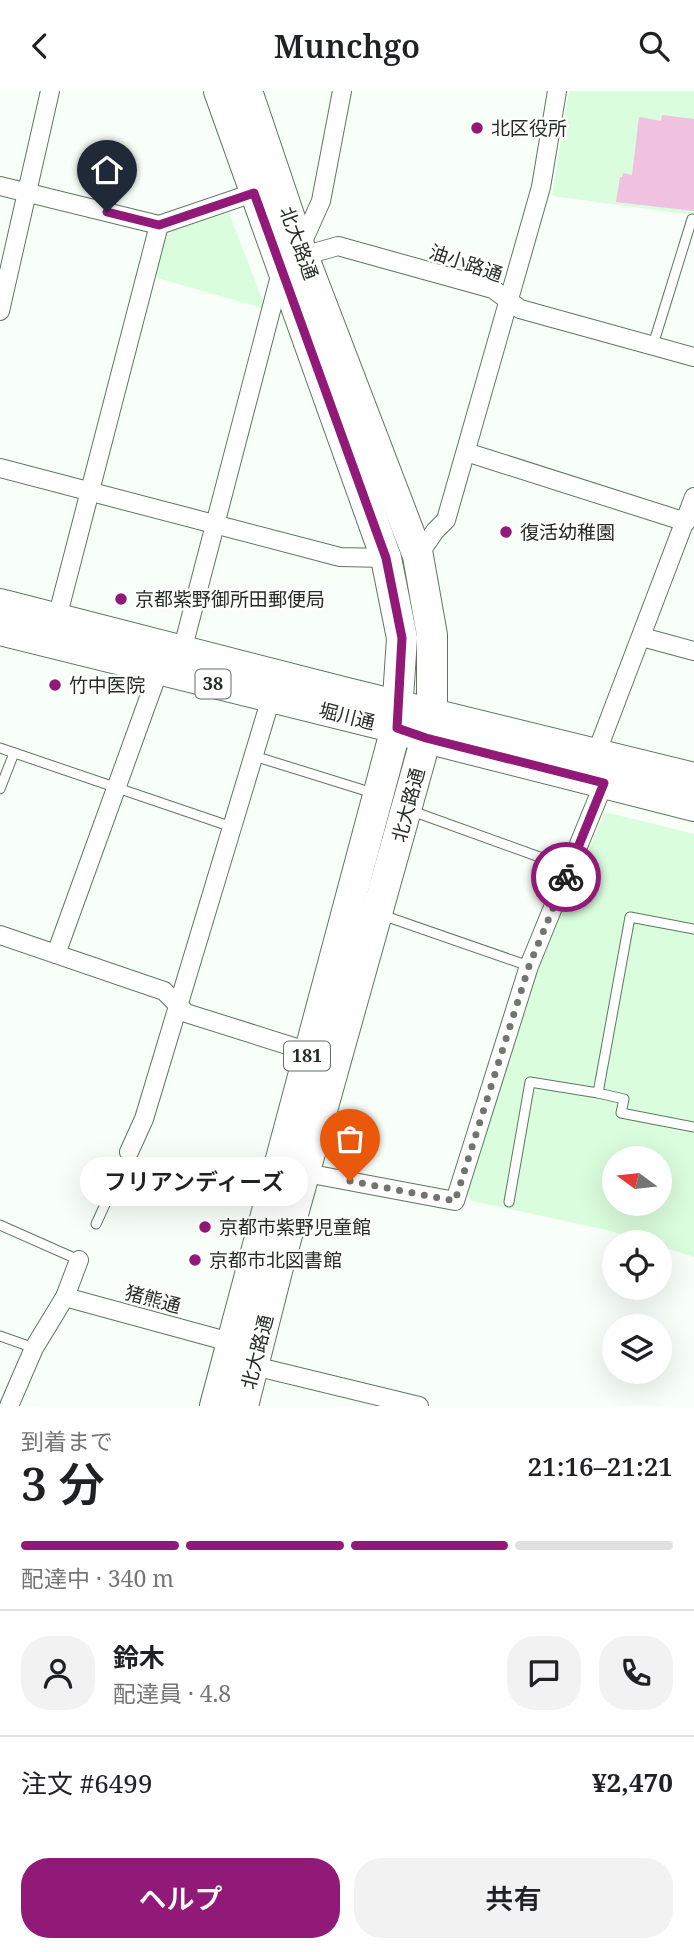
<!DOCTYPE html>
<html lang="ja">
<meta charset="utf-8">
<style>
:root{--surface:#fff;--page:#f2f2f2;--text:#202124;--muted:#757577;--line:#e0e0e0;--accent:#911977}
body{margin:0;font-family:"Noto Serif","Noto Sans JP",serif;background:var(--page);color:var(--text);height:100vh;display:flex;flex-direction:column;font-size:26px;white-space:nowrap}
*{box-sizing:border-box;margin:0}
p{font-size:23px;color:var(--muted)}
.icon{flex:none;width:38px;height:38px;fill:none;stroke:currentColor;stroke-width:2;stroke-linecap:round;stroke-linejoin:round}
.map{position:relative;height:1315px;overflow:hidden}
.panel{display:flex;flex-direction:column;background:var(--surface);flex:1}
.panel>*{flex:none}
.needle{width:46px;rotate:285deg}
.buttons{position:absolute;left:602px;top:1055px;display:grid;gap:14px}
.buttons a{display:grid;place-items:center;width:70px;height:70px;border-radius:50%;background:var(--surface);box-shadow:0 7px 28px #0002;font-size:35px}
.pin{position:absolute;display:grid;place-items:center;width:60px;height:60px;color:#fff;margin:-72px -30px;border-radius:50% 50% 50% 0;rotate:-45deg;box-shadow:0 0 7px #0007}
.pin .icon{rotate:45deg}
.courier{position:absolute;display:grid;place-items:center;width:70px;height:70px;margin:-35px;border:5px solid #911977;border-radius:50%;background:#fff;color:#222;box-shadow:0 2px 9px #0007}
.bubble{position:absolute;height:49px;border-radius:24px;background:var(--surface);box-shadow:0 7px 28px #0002;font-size:23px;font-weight:600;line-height:49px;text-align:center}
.overview em{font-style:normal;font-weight:600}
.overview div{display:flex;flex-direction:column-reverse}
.overview{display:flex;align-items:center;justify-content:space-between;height:119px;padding:0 21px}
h1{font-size:46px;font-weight:600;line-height:52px}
.bar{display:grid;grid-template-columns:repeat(4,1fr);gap:10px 7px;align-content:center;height:84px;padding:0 21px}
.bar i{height:9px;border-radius:5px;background:var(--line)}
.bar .active{background:var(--accent)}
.bar p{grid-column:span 4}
.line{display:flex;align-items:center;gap:18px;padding:0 21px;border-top:2px solid var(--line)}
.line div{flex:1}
.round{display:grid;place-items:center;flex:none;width:74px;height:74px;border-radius:28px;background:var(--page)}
.cta{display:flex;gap:14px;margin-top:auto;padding:14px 21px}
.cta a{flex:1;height:80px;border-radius:28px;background:var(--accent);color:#fff;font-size:28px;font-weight:600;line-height:80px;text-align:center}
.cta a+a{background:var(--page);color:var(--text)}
header{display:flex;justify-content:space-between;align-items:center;height:91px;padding:0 21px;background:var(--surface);font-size:32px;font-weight:600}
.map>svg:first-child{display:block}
</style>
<header><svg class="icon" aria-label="back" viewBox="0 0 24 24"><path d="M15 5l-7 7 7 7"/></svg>Munchgo<svg class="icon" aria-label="search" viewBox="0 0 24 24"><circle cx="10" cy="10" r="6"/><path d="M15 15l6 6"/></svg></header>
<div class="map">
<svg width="694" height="1315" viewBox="0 0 694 1315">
<rect width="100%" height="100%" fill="#f8fef8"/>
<g fill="#dafddd" fill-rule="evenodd">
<path d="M569 0H694V124L552 105Z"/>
<path d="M228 120 264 213 262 217 154 186 163 149 174 137Z"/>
<path d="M605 721 694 743V1166L660 1155V1152L647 1151 607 1139 472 1110 467 1103 537 880ZM614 1068H660V1113H614Z"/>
</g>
<path fill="#f1c1e1" d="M662 24 694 28V120L616 111 620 86H622L623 82 632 84 639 26 661 30Z"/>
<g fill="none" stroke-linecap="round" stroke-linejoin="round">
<defs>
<g id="lane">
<path d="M653 254 692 128 694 129"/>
<path d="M0 657 232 736"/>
<path d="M254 665 373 702"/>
<path d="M0 698 14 662"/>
<path d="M412 720 570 777"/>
<path d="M382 824 529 875"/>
<path d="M598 1002 624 1008 621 1022 694 1036"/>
<path d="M509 1111 530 991 598 1002 630 826 694 838"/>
<path d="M96 1133 129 1061"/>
<path d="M0 1134 79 1169"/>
<path d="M0 1245 34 1257"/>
</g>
<g id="street">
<path d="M0 95 159 134 262 99"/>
<path d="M300 157 321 110 342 0"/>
<path d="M303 165 338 155 493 198 520 218 694 266"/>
<path d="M0 220 50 0"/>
<path d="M466 361 686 431"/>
<path d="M0 377 340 466 386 467"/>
<path d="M418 465 435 440 446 429 541 96 557 0"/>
<path d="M57 527 159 134"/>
<path d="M642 546 694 560"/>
<path d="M0 844 164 900 186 922 319 964"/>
<path d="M56 863 159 579 182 560 281 181"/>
<path d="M129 1061 144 1028 271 607"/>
<path d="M306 1082 455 1110 529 875 604 692 596 663 694 406"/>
<path d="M65 1206 230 1251"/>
<path d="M254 1275 419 1315"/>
<path d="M9 1315 34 1257 65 1206 79 1169"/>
</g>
<g id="primary">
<path d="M0 513 347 602 694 687"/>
<path d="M0 539 396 637 426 647 694 715"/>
<path d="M215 1315 396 637 402 547 386 467 219 0"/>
<path d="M243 1315 277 1180 426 647 432 623V544L418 465 300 157 247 0"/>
</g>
</defs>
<use href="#lane" stroke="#5e7760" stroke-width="11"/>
<use href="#street" stroke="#5e7760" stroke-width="20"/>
<use href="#primary" stroke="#5e7760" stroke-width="32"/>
<use href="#lane" stroke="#fff" stroke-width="9"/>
<use href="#street" stroke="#fff" stroke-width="18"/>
<use href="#primary" stroke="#fff" stroke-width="30"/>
</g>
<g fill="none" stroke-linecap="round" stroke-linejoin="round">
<path stroke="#6e766e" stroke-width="7" stroke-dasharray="0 12.6" d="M350 1090 455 1110 529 875 566 786"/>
<path stroke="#911977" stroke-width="9" d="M107 121 159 134 254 102 386 467 402 547 397 637 426 647 604 692 566 786"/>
</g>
<g fill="#911977" stroke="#fff" stroke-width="2.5">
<circle cx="477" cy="37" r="7"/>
<circle cx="506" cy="441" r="7"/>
<circle cx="121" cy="508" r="7"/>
<circle cx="55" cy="594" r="7"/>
<circle cx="205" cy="1136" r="7"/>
<circle cx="195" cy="1169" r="7"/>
</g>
<g text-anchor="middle" stroke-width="5" stroke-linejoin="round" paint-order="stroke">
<g fill="#fff" stroke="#656c65" stroke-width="2">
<rect x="195.5" y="578.5" width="35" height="29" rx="5"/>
<rect x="284" y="950.5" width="46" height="29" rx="5"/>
</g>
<g font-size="18" font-weight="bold" fill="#232d23">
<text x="213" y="599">38</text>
<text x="307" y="971">181</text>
</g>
<g font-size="19" fill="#232d23" stroke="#fff" text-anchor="start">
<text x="491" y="44">北区役所</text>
<text x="520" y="448">復活幼稚園</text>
<text x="135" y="515">京都紫野御所田郵便局</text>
<text x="69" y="601">竹中医院</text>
<text x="219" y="1143">京都市紫野児童館</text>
<text x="209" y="1176">京都市北図書館</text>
</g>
<g font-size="19" fill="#232d23" stroke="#fff">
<text transform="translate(299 152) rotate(70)" y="7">北大路通</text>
<text transform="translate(466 172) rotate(19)" y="7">油小路通</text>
<text transform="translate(347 625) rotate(14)" y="7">堀川通</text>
<text transform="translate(408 714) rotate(-75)" y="7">北大路通</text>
<text transform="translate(153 1208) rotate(15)" y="7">猪熊通</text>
<text transform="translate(257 1261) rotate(-76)" y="7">北大路通</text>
</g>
</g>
</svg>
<div class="buttons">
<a><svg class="needle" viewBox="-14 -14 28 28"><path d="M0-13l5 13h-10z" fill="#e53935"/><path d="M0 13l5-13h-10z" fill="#757577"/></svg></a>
<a><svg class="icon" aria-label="locate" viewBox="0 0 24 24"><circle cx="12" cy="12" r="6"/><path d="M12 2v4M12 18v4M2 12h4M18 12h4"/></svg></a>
<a><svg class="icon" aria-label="layers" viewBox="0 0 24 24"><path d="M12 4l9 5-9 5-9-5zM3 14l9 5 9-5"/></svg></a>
</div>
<div class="pin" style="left:350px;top:1090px;background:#ea580c"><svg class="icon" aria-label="bag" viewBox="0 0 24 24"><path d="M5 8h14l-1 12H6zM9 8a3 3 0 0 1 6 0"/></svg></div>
<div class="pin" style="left:107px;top:121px;background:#1f2937"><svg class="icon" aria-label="home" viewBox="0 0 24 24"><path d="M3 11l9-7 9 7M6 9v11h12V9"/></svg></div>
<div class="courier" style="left:566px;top:786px"><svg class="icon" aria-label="bike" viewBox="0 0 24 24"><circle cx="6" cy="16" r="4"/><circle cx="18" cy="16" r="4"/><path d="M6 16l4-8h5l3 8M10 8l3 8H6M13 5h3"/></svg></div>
<div class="bubble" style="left:80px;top:1066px;width:228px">フリアンディーズ</div>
</div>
<section class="panel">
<div class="overview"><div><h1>3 分</h1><p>到着まで</p></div><em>21:16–21:21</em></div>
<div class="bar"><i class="active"></i><i class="active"></i><i class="active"></i><i></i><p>配達中 · 340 m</p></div>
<div class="line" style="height:126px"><a class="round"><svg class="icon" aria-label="person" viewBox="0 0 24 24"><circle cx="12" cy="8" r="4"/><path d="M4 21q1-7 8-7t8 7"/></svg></a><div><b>鈴木</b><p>配達員 · 4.8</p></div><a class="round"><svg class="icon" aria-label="chat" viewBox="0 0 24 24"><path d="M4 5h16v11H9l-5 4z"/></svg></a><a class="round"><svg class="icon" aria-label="phone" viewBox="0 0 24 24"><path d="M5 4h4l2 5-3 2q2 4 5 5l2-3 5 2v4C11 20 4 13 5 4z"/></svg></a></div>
<div class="line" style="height:91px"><div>注文 #6499</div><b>¥2,470</b></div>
<div class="cta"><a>ヘルプ</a><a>共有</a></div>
</section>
